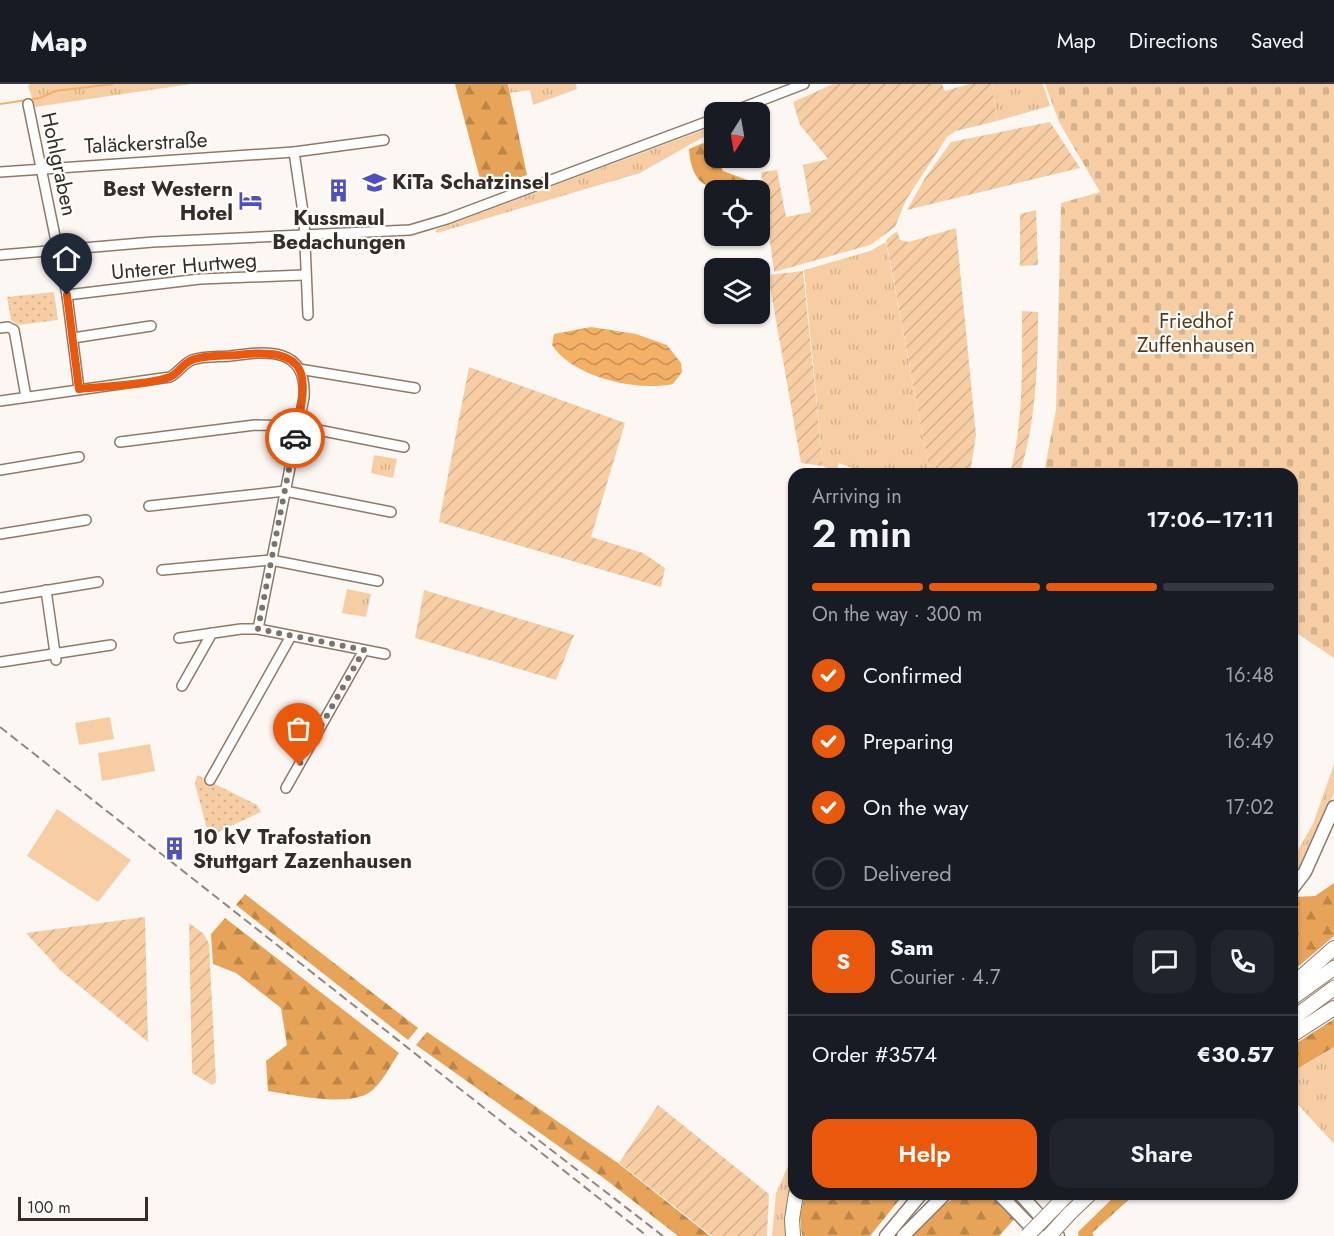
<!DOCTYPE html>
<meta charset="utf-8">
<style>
:root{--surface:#171b24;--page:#20242c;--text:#f1f3f6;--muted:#9ea1a6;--line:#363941;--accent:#ea580c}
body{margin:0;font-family:Jost,sans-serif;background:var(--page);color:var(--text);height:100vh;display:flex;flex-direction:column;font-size:22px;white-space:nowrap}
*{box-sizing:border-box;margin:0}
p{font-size:20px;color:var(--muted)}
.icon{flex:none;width:33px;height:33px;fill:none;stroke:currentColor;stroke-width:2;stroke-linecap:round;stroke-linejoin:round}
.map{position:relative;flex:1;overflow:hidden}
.side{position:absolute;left:788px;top:384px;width:510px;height:732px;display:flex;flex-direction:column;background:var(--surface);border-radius:18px;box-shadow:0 2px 4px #0004}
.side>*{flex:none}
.needle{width:39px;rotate:191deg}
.tools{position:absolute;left:704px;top:18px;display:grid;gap:12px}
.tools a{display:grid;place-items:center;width:66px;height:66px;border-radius:12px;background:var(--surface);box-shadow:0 2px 4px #0004;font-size:30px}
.scale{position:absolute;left:18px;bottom:15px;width:130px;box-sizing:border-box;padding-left:6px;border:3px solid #362d25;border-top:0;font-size:16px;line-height:21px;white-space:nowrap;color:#362d25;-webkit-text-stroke:4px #fff;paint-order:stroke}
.pin{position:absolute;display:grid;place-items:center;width:51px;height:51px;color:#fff;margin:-62px -26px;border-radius:50% 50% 50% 0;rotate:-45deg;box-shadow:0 0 6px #0007}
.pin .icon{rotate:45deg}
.courier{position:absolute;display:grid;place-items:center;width:60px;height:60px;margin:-30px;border:4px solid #ea580c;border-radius:50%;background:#fff;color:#222;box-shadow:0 2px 8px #0007}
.headline em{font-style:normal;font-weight:600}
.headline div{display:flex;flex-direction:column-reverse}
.headline{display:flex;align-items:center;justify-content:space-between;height:102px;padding:0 24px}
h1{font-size:39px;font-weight:600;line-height:45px}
.bar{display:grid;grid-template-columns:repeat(4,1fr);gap:9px 6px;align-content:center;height:72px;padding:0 24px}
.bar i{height:8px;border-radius:4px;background:var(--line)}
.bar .current{background:var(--accent)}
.bar p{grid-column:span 4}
.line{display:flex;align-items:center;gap:15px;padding:0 24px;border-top:2px solid var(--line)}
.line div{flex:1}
.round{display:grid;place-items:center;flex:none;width:63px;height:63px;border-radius:18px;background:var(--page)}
ol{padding:0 24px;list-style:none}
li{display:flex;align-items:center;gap:18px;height:66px}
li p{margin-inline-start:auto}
li .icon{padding:6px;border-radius:50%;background:var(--accent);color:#fff;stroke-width:4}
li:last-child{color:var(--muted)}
li i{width:33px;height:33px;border:3px solid var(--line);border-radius:50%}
.button{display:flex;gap:12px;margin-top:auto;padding:12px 24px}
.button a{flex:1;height:69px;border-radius:18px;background:var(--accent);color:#fff;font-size:24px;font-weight:600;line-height:69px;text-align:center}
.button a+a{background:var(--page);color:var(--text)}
header{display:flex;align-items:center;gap:36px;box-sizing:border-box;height:84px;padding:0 30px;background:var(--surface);border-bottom:2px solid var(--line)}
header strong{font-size:28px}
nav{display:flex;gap:33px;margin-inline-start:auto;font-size:21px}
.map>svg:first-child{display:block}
</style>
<header>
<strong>Map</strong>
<nav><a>Map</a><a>Directions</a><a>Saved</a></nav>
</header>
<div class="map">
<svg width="1334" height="1152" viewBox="0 0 1334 1152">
<defs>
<pattern id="grass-tufts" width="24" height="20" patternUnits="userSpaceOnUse" patternTransform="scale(1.5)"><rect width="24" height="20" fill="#f7cea4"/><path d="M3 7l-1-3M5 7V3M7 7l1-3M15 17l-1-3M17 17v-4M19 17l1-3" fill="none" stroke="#d4b18d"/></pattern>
<pattern id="forest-firs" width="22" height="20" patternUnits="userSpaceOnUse" patternTransform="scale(1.5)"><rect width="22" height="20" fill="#e7a458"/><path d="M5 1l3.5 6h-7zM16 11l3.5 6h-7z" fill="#bc8649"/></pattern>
<pattern id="cemetery-stones" width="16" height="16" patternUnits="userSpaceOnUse" patternTransform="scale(1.5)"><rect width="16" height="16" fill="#f7cea4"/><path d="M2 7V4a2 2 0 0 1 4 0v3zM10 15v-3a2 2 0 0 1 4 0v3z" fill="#d4b18d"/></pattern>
<pattern id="park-dots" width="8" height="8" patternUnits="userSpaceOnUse" patternTransform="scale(1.5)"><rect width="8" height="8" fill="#f7cea4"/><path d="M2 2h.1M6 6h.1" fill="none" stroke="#d4b18d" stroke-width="1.8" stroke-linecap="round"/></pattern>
<pattern id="garden-furrows" width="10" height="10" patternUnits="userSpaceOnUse" patternTransform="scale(1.5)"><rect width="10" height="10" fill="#f7cea4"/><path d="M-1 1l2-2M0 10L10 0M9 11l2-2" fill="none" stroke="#d4b18d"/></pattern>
<pattern id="water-waves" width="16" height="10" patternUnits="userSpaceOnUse" patternTransform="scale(1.5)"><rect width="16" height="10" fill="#f4b065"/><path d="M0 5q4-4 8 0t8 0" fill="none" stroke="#c69053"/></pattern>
</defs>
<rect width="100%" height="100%" fill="#fcf7f3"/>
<g fill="url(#grass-tufts)">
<path d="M30 0H191L35 23 28 2Z"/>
<path d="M509 0H576L577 5 533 21 530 6 510 9Z"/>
<path d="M992 0H1043L1050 22 997 37Z"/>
<path d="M714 42V47L640 89 437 149 435 146Z"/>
<path d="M886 158 930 390H868L839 379 836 389 823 382 804 186 870 167Z"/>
<path d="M374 371 397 375 393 394 371 389Z"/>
<path d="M347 505 371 510 366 533 342 529Z"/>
<path d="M1334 680V709L1312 760 1292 796V777L1313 740Z"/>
<path d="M1334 963V1060L1292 1014V988Z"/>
<path d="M793 1071V1100L787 1116 788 1152H772L776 1109Z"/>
</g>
<g fill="url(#forest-firs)">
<path d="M455 0H508L527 91 483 106Z"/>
<path d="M703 59 714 74H717L723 87 761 101 765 133 759 130V106C722 106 692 113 689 65Z"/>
<path d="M1334 799V852L1292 888V813L1315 812Z"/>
<path d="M245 810 418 944 408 956 236 821Z"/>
<path d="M225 834 399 969C390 982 381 1002 367 1010 342 1022 295 1011 268 1007L266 977 287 961 281 924 236 889 213 880 211 850Z"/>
<path d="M1334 935V963L1292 988V962Z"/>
<path d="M427 948 618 1079 710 1152H678L605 1095 416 961Z"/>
<path d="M805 1110H904L870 1152H802L800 1132Z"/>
<path d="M960 1110H993L1016 1133 999 1152H912L934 1128Z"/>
<path d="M1117 1110H1135L1092 1149 1094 1152H1079L1078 1148Z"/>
</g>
<path fill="url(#cemetery-stones)" d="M1045 0H1334V574L1292 546V390H1056L1045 383 1056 326 1061 119 1100 108 1059 38Z"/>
<g fill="url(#park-dots)">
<path d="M54 208 58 236 18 241 11 236 7 213Z"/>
<path d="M197 691 257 721 261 728 216 749 207 745 195 700Z"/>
</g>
<g fill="url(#garden-furrows)">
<path d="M833 0H942L945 7 969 0H992L997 37 956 47 947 53 906 116 895 143 870 161 774 188 761 88 777 86 786 133 811 128 803 81 828 75 800 41 793 18Z"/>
<path d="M1050 38 1080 84 907 126 925 94 951 58Z"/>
<path d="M1036 126 1038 181 1020 182V130Z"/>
<path d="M956 144 976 351 970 390H930L886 156 897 147 900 156 909 158Z"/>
<path d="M803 187 823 382 801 379 768 191Z"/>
<path d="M1022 227 1038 228C1038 284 1036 336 1020 390H1010C1024 336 1022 282 1022 227Z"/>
<path d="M469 283 625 339 591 453 643 469 665 484 661 503 439 438Z"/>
<path d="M424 506 574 551 556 596 415 554Z"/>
<path d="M145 833 148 958 61 887 26 849Z"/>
<path d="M189 839 204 850 209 860 216 998 212 1001 192 989Z"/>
<path d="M658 1021 769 1110 767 1152H712L619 1079Z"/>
</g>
<g fill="#f7cea4">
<path d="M110 633 114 655 79 661 75 639Z"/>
<path d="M150 660 155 687 102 697 98 669Z"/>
<path d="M57 725 131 776 98 818 27 772Z"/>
</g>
<path fill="url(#water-waves)" d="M591 243 636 250 667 261 681 279 682 288 673 300C638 308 572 293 552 261L554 250Z"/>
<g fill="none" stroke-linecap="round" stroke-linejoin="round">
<path stroke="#f4b065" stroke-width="2" d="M0 20 40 14 55 7 113 0"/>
<defs>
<g id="minor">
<path d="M28 20 67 211 79 305"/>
<path d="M731 28 804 0"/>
<path d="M294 68 304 135 308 231"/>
<path d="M0 88 294 68 384 56"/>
<path d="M0 171 153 158 410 146 447 135 714 35"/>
<path d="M67 211 200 195 304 191"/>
<path d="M0 244 8 243 14 246 26 313"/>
<path d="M73 254 151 242"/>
<path d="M299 285 415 304"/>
<path d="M0 317 170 293C178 289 184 279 192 276 203 272 218 273 230 272 266 267 307 262 304 313L258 545"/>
<path d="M120 358 255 341 298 342 404 363"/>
<path d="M0 386 79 373"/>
<path d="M149 422 285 407 391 428"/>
<path d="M0 450 86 436"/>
<path d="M162 486 271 476 378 497"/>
<path d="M46 506 56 576"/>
<path d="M0 514 98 498"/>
<path d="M179 554 241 545H258L385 570"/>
<path d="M1 578 111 561"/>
<path d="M182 602 212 549"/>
<path d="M210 696 291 552"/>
<path d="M286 704 364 566"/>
</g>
<g id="major">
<path d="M1292 805 1305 788 1334 723"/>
<path d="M999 1110 1040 1152"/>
<path d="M1020 1110 1058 1152"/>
<path d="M886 1152 921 1110"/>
<path d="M903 1152 945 1110"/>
</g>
<g id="highway">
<path d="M1292 901 1334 864"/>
<path d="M1292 914 1334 884"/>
<path d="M1292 935 1334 904"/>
<path d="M1292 951 1334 924"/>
<path d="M1070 1129 1090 1110"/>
<path d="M793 1152 792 1135 796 1110"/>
</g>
</defs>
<use href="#minor" stroke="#8e7a67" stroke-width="12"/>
<use href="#major" stroke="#8e7a67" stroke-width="15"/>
<use href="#highway" stroke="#8e7a67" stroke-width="16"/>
<use href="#minor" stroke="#fff" stroke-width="9"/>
<use href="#major" stroke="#fff" stroke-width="12"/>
<use href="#highway" stroke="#fff" stroke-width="14"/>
<g stroke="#908983" stroke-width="2" stroke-dasharray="9 4.5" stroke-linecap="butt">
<path d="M0 643 647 1152"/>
<path d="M528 1048 663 1152"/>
</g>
<defs>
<g id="highway-bridge">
<path d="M1027 1152 1060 1118"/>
<path d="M1049 1152 1070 1129"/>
</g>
</defs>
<use href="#highway-bridge" stroke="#8e7a67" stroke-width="16" stroke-linecap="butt"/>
<use href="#highway-bridge" stroke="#fff" stroke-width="14"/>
</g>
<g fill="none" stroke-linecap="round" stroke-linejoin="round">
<path stroke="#7b746d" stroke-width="6" stroke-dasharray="0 10.8" d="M295 354 258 545 364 566 299 681"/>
<path stroke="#ea580c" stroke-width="8" d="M67 211 79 305C104 302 148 301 170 293 179 289 183 279 192 276 204 271 224 272 237 271 314 262 308 293 295 354"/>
</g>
<defs>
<symbol id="school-bare" viewBox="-9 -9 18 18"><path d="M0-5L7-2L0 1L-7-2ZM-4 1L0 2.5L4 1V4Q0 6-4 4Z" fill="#4e4fc5" stroke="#fff" stroke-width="2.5" paint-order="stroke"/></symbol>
<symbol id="building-bare" viewBox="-9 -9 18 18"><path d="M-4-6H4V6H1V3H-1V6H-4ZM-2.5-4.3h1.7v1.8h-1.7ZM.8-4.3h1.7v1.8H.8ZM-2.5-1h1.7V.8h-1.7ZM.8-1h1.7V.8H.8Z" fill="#4e4fc5" stroke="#fff" stroke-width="2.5" paint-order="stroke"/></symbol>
<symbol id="hotel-bare" viewBox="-9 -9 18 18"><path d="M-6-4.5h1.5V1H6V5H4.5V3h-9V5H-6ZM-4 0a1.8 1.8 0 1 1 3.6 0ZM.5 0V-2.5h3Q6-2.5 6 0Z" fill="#4e4fc5" stroke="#fff" stroke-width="2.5" paint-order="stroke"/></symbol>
</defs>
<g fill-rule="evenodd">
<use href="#school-bare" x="358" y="82" width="33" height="33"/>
<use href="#building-bare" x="322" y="90" width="33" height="33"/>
<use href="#hotel-bare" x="234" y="100" width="33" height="33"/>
<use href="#building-bare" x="158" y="748" width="33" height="33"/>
</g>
<g text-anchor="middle" stroke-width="4.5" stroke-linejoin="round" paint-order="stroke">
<g font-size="21" fill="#362d25" stroke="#fff">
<text transform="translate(146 59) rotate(-3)" y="7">Taläckerstraße</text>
<text transform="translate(59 80) rotate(78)" y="7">Hohlgraben</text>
<text transform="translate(184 182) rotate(-5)" y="7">Unterer Hurtweg</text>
</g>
<g font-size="21" font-weight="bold" fill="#362d25" stroke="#fff" text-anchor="start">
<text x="392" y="105">KiTa Schatzinsel</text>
<text x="233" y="112" text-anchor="end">Best Western<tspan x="233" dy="24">Hotel</tspan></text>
<text x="339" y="141" text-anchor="middle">Kussmaul<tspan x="339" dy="24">Bedachungen</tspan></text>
<text x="193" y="760">10 kV Trafostation<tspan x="193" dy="24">Stuttgart Zazenhausen</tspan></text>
</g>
<g font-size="21" fill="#573a1b" stroke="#fff">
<text x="1196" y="244">Friedhof<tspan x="1196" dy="24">Zuffenhausen</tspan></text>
</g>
</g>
</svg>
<div class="tools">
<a><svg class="needle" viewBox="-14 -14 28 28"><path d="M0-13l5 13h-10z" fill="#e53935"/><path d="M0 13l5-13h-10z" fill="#9ea1a6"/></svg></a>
<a><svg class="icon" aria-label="locate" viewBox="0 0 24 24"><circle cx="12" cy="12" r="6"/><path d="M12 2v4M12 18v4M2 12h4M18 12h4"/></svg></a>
<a><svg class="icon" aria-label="layers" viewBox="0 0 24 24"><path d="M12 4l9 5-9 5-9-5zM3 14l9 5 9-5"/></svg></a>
</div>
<div class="scale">100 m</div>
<div class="pin" style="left:299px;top:681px;background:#ea580c"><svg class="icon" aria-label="bag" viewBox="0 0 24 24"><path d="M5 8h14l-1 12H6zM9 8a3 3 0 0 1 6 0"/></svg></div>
<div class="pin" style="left:67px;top:211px;background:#1f2937"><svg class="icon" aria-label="home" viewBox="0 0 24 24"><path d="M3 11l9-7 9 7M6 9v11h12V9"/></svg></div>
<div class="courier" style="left:295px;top:354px"><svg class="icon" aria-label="car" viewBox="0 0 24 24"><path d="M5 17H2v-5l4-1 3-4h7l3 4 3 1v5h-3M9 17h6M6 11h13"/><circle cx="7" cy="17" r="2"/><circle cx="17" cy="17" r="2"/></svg></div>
<section class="side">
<div class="headline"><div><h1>2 min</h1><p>Arriving in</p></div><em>17:06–17:11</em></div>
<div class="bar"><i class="current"></i><i class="current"></i><i class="current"></i><i></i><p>On the way · 300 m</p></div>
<ol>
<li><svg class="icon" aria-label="check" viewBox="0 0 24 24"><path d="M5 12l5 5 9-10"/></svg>Confirmed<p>16:48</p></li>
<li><svg class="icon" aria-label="check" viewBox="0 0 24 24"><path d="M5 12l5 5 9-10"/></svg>Preparing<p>16:49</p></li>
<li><svg class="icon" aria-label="check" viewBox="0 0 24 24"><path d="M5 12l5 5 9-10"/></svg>On the way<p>17:02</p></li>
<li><i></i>Delivered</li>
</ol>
<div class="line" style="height:108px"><b class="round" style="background:var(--accent);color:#fff">S</b><div><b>Sam</b><p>Courier · 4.7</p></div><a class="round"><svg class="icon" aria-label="chat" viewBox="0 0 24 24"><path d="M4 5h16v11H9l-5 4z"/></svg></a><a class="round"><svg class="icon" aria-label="phone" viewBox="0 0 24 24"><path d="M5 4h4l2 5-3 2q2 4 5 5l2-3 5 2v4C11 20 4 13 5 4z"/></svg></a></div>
<div class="line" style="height:78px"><div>Order #3574</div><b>€30.57</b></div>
<div class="button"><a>Help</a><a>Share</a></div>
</section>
</div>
